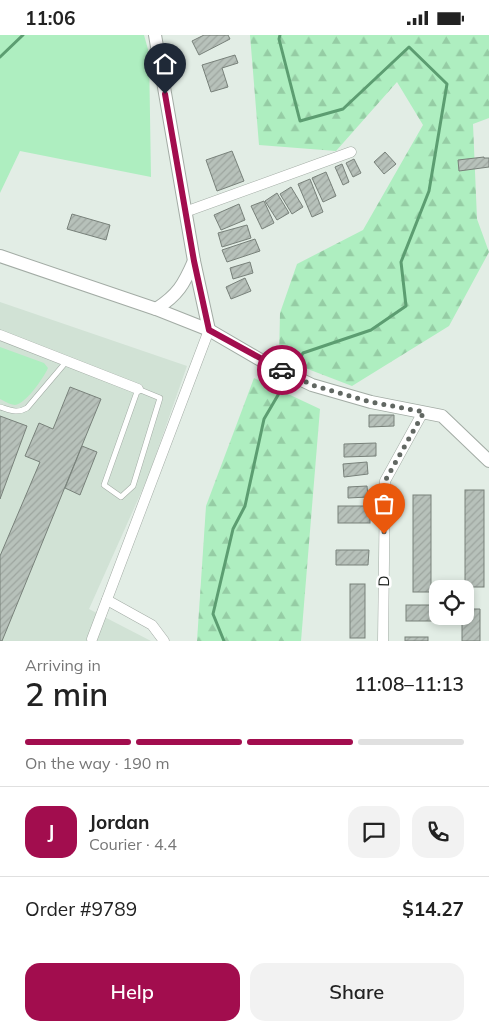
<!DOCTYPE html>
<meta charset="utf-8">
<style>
:root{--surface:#fff;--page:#f2f2f2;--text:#222;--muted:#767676;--line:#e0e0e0;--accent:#a20d4e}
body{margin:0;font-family:Mulish,sans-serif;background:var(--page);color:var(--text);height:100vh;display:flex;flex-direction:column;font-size:19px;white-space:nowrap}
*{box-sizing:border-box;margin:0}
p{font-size:16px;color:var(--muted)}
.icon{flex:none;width:28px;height:28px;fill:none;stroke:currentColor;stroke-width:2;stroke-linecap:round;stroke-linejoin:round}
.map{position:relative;height:606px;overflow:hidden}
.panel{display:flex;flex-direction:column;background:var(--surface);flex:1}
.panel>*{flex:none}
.fabs{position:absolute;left:429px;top:545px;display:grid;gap:10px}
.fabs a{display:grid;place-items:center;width:45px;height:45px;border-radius:10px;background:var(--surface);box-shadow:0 2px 8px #0003;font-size:25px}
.pin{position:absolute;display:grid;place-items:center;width:42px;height:42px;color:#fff;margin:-51px -21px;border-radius:50% 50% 50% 0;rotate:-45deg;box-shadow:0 0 5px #0007}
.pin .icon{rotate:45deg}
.courier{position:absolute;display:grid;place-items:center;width:50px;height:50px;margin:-25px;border:4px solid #a20d4e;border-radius:50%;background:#fff;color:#222;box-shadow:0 1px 6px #0007}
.headline em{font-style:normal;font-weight:600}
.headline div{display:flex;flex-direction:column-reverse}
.headline{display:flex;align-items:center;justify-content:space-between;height:85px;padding:0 25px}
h1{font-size:32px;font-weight:600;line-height:38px}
.bar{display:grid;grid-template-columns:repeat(4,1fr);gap:8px 5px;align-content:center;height:60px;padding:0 25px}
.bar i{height:6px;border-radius:4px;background:var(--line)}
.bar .active{background:var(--accent)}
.bar p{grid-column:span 4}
.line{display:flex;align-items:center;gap:12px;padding:0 25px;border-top:1px solid var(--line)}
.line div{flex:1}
.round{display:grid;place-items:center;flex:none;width:52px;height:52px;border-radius:15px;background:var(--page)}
.primary-button{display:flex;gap:10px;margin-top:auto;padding:10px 25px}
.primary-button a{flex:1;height:58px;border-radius:15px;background:var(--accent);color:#fff;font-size:20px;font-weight:600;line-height:58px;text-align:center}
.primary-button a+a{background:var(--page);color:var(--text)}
.status{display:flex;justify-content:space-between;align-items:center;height:35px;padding:0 25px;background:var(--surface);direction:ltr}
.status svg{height:14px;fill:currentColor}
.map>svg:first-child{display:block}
</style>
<div class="status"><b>11:06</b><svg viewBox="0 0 49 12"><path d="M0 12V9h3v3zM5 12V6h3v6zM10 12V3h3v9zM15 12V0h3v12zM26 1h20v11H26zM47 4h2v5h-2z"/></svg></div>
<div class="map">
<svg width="489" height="606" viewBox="0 0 489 606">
<defs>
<pattern id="forest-firs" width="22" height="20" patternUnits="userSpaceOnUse" patternTransform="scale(1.25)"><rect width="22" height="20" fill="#aeeec0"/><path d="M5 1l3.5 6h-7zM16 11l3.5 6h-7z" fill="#95cca4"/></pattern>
<pattern id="building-hatch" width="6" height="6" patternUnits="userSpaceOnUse" patternTransform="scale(1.25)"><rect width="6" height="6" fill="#b7c1ba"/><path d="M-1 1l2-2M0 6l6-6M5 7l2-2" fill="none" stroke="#9da59f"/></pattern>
</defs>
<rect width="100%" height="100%" fill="#e2ede5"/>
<path fill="#d1e2d5" d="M0 267 187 331 148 442 89 574 151 606H0Z"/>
<g fill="#aeeec0">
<path d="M0 0H144L149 18 151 142 20 116 0 158Z"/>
<path d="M0 312 44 328 48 333C44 342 26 369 15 370 11 370 4 366 0 364Z"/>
</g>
<g fill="url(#forest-firs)">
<path d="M250 0H489V83L473 89 477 184 489 217 449 291 352 351 279 323 280 278 297 229 363 195 423 90 397 47 336 116 259 110Z"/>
<path d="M254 343 320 374 301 606H197L206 471Z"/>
</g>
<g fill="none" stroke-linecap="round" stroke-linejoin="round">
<g stroke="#5c9d71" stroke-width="3">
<path d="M280 0 279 4 300 86 343 74 409 12 447 49 429 156 401 227 406 271 371 295 303 318 292 337"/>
<path d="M0 22 23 0"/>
<path d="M224 606 213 579 233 494 245 471 264 384 288 343"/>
</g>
</g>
<g fill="url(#building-hatch)" stroke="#78817a">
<path d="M204 0H228L230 4 199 20 192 6Z"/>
<path d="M235 20 238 28 222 33 228 52 211 57 202 30Z"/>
<path d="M232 116 244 146 217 156 206 125Z"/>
<path d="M385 117 396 129 384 139 374 127Z"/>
<path d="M484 122V123H489V132L459 136 458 125Z"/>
<path d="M354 124 361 138 353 142 346 128Z"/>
<path d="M342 129 349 147 343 150 335 132Z"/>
<path d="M326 137 336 161 323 167 312 143Z"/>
<path d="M310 144 323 177 312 182 298 149Z"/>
<path d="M291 152 303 172 292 179 280 159Z"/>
<path d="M277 158 289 178 277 185 265 166Z"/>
<path d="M264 166 274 188 262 194 251 171Z"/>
<path d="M239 169 245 185 221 195 214 180Z"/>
<path d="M72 179 110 190 106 205 67 194Z"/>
<path d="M247 190 251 203 222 212 218 198Z"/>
<path d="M255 204 260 216 227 227 222 215Z"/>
<path d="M250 227 253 238 233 244 230 233Z"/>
<path d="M245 243 251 256 231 264 226 252Z"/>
<path d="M70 352 101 364 2 606H0V521L40 427 25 421 39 388 53 394Z"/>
<path d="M369 380H394V391L369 392Z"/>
<path d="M0 381 27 391 0 464Z"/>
<path d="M376 408V421L344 422V409Z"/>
<path d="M82 411 97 417 80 460 65 453Z"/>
<path d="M367 427 368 439 344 442 343 429Z"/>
<path d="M367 451 368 462 348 463V452Z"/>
<rect x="465" y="455" width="19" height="97"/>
<rect x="413" y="460" width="18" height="97"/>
<rect x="338" y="471" width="32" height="17"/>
<path d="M336 515H369L368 530H336Z"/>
<rect x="350" y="549" width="15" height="54"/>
<rect x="406" y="570" width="27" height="16"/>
<path d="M465 574H480V606H462V581H465Z"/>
<rect x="405" y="602" width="23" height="4"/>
</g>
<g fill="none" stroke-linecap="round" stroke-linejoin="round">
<defs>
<g id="service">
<path d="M138 354 160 363 133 451 121 462 104 450Z"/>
<path d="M0 372C10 375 17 379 27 373L66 327"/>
</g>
<g id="minor">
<path d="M185 177 351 117"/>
<path d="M0 300 138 354"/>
<path d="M107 565 152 590 164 606"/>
<path d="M92 604 209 295"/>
<path d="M383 606 385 446 423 377"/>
</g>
<g id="tertiary">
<path d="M155 0 194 226 209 295"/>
<path d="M0 221 156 274 209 295 264 327 312 350 371 367 442 381 489 426"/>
<path d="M156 274C178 260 184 249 194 226"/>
</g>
</defs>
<use href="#service" stroke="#a3aca5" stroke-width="6"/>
<use href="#minor" stroke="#a3aca5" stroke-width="11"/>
<use href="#tertiary" stroke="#a3aca5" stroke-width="14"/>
<use href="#service" stroke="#fff" stroke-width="5"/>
<use href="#minor" stroke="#fff" stroke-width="10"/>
<use href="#tertiary" stroke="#fff" stroke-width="12"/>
</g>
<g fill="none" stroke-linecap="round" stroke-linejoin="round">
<path stroke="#616762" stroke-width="5" stroke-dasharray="0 9" d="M282 335 312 350 371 367 424 377 385 446 384 499"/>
<path stroke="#a20d4e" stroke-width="6" d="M165 59 194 226 209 295 282 335"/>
</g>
<g text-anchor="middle" stroke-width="5" stroke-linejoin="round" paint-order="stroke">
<g font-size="15" fill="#1b1f1c" stroke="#fff">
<text transform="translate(384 546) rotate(-89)" y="5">D</text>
</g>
</g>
</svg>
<div class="fabs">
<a><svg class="icon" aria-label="locate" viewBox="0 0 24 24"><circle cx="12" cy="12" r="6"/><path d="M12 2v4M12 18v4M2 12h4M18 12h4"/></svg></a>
</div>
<div class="pin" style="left:384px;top:499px;background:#ea580c"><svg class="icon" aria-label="bag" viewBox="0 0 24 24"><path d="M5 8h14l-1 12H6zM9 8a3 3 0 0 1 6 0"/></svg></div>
<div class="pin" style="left:165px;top:59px;background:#1f2937"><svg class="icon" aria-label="home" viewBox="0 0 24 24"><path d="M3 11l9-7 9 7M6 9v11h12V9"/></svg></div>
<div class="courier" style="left:282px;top:335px"><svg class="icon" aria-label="car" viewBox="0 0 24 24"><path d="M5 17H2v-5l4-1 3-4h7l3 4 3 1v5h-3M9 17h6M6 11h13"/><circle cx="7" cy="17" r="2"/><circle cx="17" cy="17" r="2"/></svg></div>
</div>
<section class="panel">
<div class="headline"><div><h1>2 min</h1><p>Arriving in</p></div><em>11:08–11:13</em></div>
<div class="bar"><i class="active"></i><i class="active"></i><i class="active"></i><i></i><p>On the way · 190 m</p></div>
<div class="line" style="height:90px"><b class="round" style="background:var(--accent);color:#fff">J</b><div><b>Jordan</b><p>Courier · 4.4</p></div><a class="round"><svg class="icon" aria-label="chat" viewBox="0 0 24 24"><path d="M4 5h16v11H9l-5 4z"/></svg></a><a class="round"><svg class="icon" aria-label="phone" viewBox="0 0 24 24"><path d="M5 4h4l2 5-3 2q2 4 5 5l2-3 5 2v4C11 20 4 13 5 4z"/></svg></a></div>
<div class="line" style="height:65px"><div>Order #9789</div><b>$14.27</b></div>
<div class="primary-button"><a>Help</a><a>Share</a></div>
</section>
